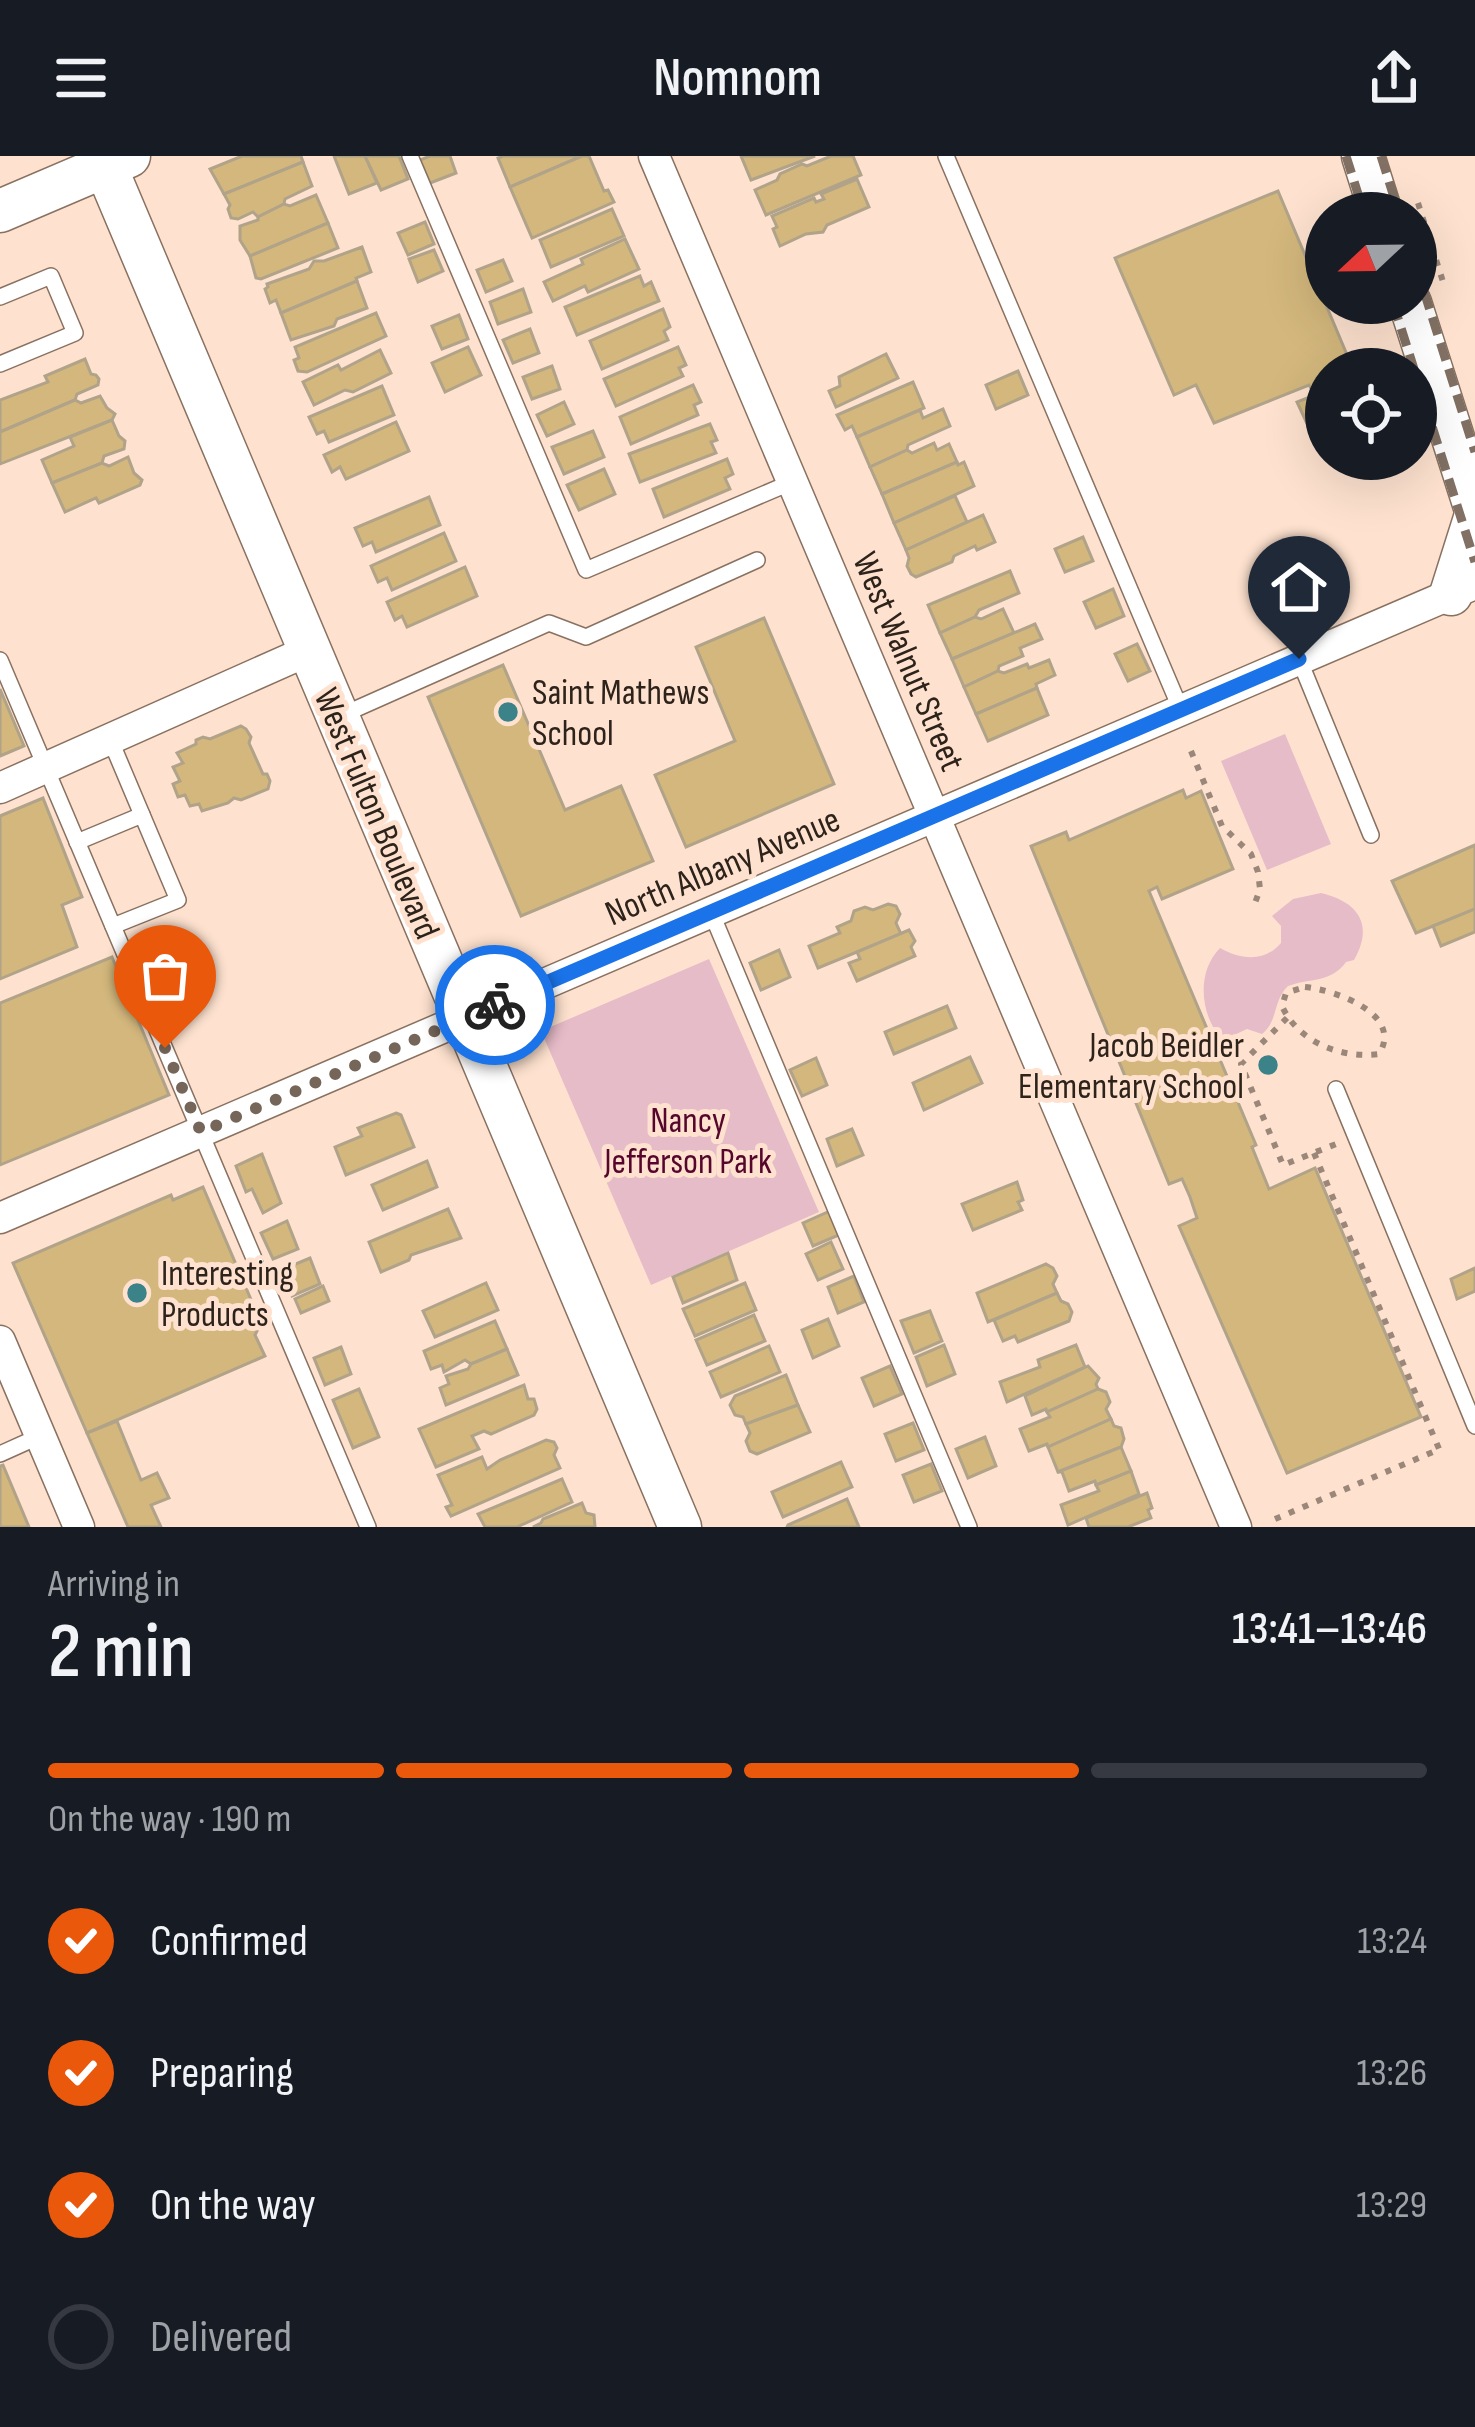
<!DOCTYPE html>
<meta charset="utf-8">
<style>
:root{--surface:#171b24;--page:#20242c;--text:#f1f3f6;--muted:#9ea1a6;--line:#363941;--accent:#ea580c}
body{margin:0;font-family:"Sofia Sans Condensed",sans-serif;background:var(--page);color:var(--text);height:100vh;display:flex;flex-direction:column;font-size:45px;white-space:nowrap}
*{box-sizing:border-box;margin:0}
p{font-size:39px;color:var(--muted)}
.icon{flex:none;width:66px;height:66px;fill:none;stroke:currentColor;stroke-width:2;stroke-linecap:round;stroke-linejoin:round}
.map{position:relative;height:1371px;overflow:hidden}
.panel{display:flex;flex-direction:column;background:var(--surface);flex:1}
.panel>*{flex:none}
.needle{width:78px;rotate:248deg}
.tools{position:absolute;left:1305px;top:36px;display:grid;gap:24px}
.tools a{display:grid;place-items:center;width:132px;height:132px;border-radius:50%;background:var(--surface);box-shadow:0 12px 48px #0002;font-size:60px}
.pin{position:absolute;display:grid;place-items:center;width:102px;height:102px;color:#fff;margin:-123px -51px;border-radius:50% 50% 50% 0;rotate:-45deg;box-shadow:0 0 12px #0007}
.pin .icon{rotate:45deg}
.courier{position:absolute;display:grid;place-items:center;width:120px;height:120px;margin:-60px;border:9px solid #1a73e8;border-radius:50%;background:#fff;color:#222;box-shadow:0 3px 15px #0007}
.head em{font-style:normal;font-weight:600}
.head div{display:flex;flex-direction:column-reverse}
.head{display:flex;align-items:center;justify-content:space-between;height:204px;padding:0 48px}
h1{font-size:78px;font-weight:600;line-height:90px}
.bar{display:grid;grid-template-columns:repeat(4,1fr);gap:18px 12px;align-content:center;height:144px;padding:0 48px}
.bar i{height:15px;border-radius:9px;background:var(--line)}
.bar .on{background:var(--accent)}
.bar p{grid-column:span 4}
ol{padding:0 48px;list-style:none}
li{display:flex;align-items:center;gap:36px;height:132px}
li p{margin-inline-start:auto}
li .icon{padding:12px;border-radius:50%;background:var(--accent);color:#fff;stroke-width:4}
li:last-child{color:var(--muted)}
li i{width:66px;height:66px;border:6px solid var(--line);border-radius:50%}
header{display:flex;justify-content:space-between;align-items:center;height:156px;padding:0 48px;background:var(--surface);font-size:54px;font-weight:600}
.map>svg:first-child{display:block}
</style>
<header><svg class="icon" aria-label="menu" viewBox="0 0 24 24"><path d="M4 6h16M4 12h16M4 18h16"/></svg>Nomnom<svg class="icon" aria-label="share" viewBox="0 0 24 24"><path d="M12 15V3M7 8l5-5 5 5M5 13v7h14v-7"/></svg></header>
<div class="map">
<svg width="1475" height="1371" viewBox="0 0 1475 1371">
<rect width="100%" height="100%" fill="#fee2cf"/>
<g fill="#e6bcc8">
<path d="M1285 578 1331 688 1267 714 1221 605Z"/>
<path d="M1321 737C1359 746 1374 769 1354 804L1346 806C1331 827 1310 822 1288 830 1273 844 1278 866 1262 878L1247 873 1232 880 1226 887C1200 864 1195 817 1220 792 1241 804 1265 806 1281 787V770L1272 760 1293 743Z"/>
<path d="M709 803 819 1056 651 1129 541 875Z"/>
</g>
<g fill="#d3b77c" stroke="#b0a389" stroke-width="3">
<path d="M242 0H301L303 6 224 38 210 13Z"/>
<path d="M334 0H365L377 27 349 38Z"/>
<path d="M365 0H399L408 23 381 34Z"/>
<path d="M430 0H450L456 17 430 27 420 4Z"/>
<path d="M503 0H582L510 31 498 2Z"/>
<path d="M582 0H589L604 35 608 34 614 46 532 82 510 31Z"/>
<path d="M741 0H815L751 24Z"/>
<path d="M831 0H853L861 19 766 59 755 34 777 24 780 18 802 8 807 10Z"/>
<path d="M303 6 312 30 285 43 284 48 258 61 253 56 238 63 231 62 228 53 230 49 224 38Z"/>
<path d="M857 23 869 51 827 69 823 76 806 78 780 90 773 73 777 71 772 60 814 42 816 46 824 43 821 38Z"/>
<path d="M1278 35 1353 213H1326V272L1325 268 1310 274 1297 246 1315 239 1309 229 1214 267 1196 229 1174 239 1115 102Z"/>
<path d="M316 39 328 67 250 100 240 84V70L258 64V61L284 48 290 50Z"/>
<path d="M612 53 624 80 551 111 540 84Z"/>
<path d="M425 66 434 88 408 99 398 77Z"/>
<path d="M328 67 338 92 261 123 256 122 250 100Z"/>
<path d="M625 83 639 113 588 136 585 130 553 145 544 126 583 108 581 103Z"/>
<path d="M362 91 371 116 356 122 357 125 281 157 276 144 270 147 265 133 268 131 267 128 309 113 314 105H324Z"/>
<path d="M434 94 443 115 418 126 409 103Z"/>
<path d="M503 104 512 125 486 136 477 114Z"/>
<path d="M640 120 644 130 651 126 659 145 577 179 565 151Z"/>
<path d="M357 125 367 152 337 163 334 170 291 184 281 157Z"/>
<path d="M523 133 531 156 498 168 490 146Z"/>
<path d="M663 153 670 171 664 175 668 184 602 213 590 185Z"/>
<path d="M376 157 386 180 307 216 298 215 294 204 299 202 295 191Z"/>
<path d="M459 159 468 183 442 193 432 170Z"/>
<path d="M530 173 539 197 513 207 503 184Z"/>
<path d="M468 191 481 219 445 236 432 207Z"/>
<path d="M678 191 686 209 679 212 683 220 616 250 604 223Z"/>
<path d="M380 194 391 217 353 236 345 234 314 249 303 226 338 209 341 214Z"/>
<path d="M886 198 898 222 836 251 829 235 840 230 839 221Z"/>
<path d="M85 203 91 218 96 219 99 223 98 229 77 238 75 244 0 276V244L48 226 45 220Z"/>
<path d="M552 210 560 233 532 243 523 221Z"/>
<path d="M1018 215 1028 239 996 253 986 229Z"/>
<path d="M913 226 924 252 857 281 852 270 845 274 837 259Z"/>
<path d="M693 229 701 246 694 249 698 259 631 288 620 261Z"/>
<path d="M382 230 394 259 329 286 324 275 317 278 309 261Z"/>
<path d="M100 240 107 252 115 258 112 264 0 308V276L75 244 81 247Z"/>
<path d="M564 246 574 268 547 280 537 259Z"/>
<path d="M943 253 950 270 908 289 907 294 870 311 857 281 920 254 923 262Z"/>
<path d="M112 264 119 280 125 285 124 293 104 300 102 307 52 327 42 304 74 290 70 281Z"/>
<path d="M396 266 409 295 346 323 340 311 332 316 324 299Z"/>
<path d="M710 268 717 284 711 286 716 297 640 326 629 298Z"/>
<path d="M593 275 604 301 564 318 552 291Z"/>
<path d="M934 287 937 294 949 288 957 306 882 338 870 311 907 294 912 297Z"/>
<path d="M128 301 134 317 142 324 140 329 99 347 96 342 65 356 52 327 102 307 109 310Z"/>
<path d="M727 303 733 318 725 322 730 333 664 361 653 333Z"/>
<path d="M957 306 958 309 964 306 974 330 894 367 882 338Z"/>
<path d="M604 313 615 338 579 354 567 329Z"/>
<path d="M955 340 967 366 906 394 894 367Z"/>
<path d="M429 341 440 369 376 396 372 386 363 390 355 372Z"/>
<path d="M983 359 995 386 977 394 975 390 954 400 952 406 916 421 911 418 907 410 909 402 906 394Z"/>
<path d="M444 377 456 405 392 434 387 422 378 426 371 410Z"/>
<path d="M1083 381 1093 405 1065 416 1055 393Z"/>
<path d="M465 411 477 440 407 471 402 460 395 464 387 446Z"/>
<path d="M1010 415 1019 437 979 454 975 461 940 477 928 449Z"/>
<path d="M1113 433 1124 460 1096 472 1084 446Z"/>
<path d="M1003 453 1014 477 952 503 940 477 975 461 981 463Z"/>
<path d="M764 462 834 628 686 691 655 619 735 585 696 491Z"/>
<path d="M1035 468 1042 483 1020 492 1023 500 999 510 998 515 964 531 952 503Z"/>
<path d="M1137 488 1150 515 1128 525 1115 498Z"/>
<path d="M1049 504 1055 519 1036 528 1037 532 976 558 964 531 998 515 1004 517 1027 508 1029 512Z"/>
<path d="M503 509 565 654 621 630 653 705 521 760 428 541Z"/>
<path d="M1037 532 1048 559 988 585 976 558Z"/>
<path d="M0 533 24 590 0 600Z"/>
<path d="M241 570 246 573 251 581 249 587 263 618H267L270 625 268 633 241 644 234 642 228 647 202 655 199 648 190 650 185 639 178 641 173 628 180 625 173 611 183 607 177 597 196 588V584L203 581 210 583Z"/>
<path d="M1183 634 1186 642 1201 635 1233 713 1162 743 1157 731 1149 735 1256 989 1252 991 1269 1033 1315 1012 1421 1261 1287 1317 1179 1070 1197 1062 1190 1041 1182 1023 1169 1028 1031 690 1066 676 1069 684Z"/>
<path d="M43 642 82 741 62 749 77 791 0 823V660Z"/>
<path d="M1475 689V753L1416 777 1392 725Z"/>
<path d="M888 748 896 750 900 758 896 767 901 778 818 812 809 790 840 777 837 771 851 765 854 755 865 751 873 754Z"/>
<path d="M1475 753V776L1441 790 1433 770Z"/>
<path d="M909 774 915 785 911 791 915 800 857 825 849 807 860 803 857 796Z"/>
<path d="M779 794 790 821 761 834 750 807Z"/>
<path d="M112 801 169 939 0 1009V847Z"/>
<path d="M947 850 956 872 894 898 885 876Z"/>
<path d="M970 901 982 927 924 954 913 927Z"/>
<path d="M816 902 827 929 802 940 790 914Z"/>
<path d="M396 957 401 959 414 991 346 1019 335 991 362 980 358 972Z"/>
<path d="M852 973 863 999 837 1010 827 983Z"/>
<path d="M262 998 281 1047 263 1057 252 1033 246 1036 236 1010Z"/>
<path d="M427 1005 437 1031 383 1054 372 1029Z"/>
<path d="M1017 1026 1023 1044 1018 1046 1022 1054 973 1074 962 1048Z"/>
<path d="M203 1031 261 1167 255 1179 265 1200 87 1277 13 1107 171 1039 173 1044Z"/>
<path d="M448 1053 461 1082 411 1099 409 1104 381 1116 369 1086Z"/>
<path d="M830 1055 839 1079 813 1090 803 1067Z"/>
<path d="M287 1065 298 1093 273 1103 261 1077Z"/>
<path d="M831 1086 843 1113 818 1124 806 1098Z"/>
<path d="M728 1097 737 1124 683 1147 673 1121Z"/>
<path d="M310 1102 320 1128 292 1140 281 1114Z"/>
<path d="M1046 1108 1053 1112 1057 1120 1053 1128 1057 1137 988 1166 977 1137Z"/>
<path d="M1475 1112V1135L1457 1143 1451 1123Z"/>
<path d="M854 1120 864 1146 838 1157 828 1131Z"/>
<path d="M486 1127 498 1154 435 1181 423 1155Z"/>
<path d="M745 1127 756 1154 695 1180 683 1153Z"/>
<path d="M323 1130 329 1145 301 1157 295 1143Z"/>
<path d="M1057 1137 1061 1145 1068 1148 1072 1156 1069 1165 1018 1186 1015 1180 1003 1185 994 1164Z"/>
<path d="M930 1155 942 1185 914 1197 901 1165Z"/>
<path d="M754 1159 765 1185 707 1209 696 1184Z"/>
<path d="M828 1163 839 1190 813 1202 802 1174Z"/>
<path d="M495 1165 507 1193 471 1208 465 1204 444 1216 442 1209 431 1213 424 1195Z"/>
<path d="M944 1189 955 1218 927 1230 916 1201Z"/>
<path d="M1076 1189 1085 1211 1007 1246 1000 1226 1040 1211 1038 1204Z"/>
<path d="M769 1190 780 1216 721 1241 710 1216Z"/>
<path d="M341 1191 351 1218 325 1229 314 1202Z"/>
<path d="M507 1193 518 1219 446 1249 440 1232 449 1228 446 1220 468 1213 471 1208Z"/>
<path d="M890 1210 902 1238 874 1250 862 1222Z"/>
<path d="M1088 1210 1099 1222 1096 1228 1098 1233 1047 1256 1046 1253 1032 1259 1025 1240Z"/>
<path d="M786 1219 798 1249 746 1268 743 1261 735 1259 730 1249 735 1240Z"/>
<path d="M524 1229 528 1243H534L537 1253 534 1259 491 1278 484 1275 472 1280 479 1293 436 1311 419 1273Z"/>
<path d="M359 1233 379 1281 353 1292 333 1244Z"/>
<path d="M1098 1233 1106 1236 1110 1246 1106 1253 1111 1263 1048 1291 1047 1288 1029 1295 1020 1273 1050 1261 1047 1256Z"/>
<path d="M798 1249 810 1276 757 1298 750 1295 746 1285 750 1277 746 1268Z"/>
<path d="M1111 1263 1114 1270 1121 1272 1124 1283 1121 1291 1058 1316 1048 1291Z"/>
<path d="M117 1265 141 1324 157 1317 169 1342 151 1349 161 1371H128L87 1277Z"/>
<path d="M913 1267 924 1294 896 1305 885 1278Z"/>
<path d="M985 1281 996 1310 968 1322 956 1293Z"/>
<path d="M546 1284 554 1286 557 1292 554 1299 560 1312 451 1360 446 1351 452 1349 438 1319 482 1301 487 1313 500 1304Z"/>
<path d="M1121 1291 1131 1315 1096 1329 1095 1325 1069 1335 1062 1316H1058Z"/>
<path d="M841 1306 852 1331 783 1361 772 1336Z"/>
<path d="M931 1308 942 1335 914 1346 903 1319Z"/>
<path d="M3 1309 29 1371H0V1310Z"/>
<path d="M1131 1315 1139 1338 1068 1369 1061 1349 1099 1335 1096 1329Z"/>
<path d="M562 1323 572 1346 517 1371H485L478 1358Z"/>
<path d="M1147 1337 1152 1352 1148 1354 1151 1362 1128 1371H1089L1086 1362Z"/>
<path d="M847 1343 859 1371H787L788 1369Z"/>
<path d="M582 1347 586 1357 594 1359 595 1371H533L541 1367 543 1363Z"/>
</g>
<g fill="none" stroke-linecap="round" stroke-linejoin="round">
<defs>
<g id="lane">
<path d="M410 0 586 414 792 326"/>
<path d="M946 0 1181 554"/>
<path d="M0 141 51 120 75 177 0 208"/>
<path d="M1299 503 1371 679"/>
<path d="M0 504 368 1371"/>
<path d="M340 560 549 467 586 481 757 404"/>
<path d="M110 583 178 744 113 770"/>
<path d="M77 686 142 659"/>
<path d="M711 756 969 1371"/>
<path d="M1336 933 1475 1270"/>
<path d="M0 1298 40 1280"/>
</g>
<g id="street">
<path d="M654 0 1236 1371"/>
<path d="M0 632 310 494"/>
<path d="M0 1062 1470 430"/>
<path d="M0 1185 79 1371"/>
</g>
<g id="secondary">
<path d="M101 0 680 1371"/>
<path d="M1363 0 1381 57"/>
<path d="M0 55 129 0"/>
<path d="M1410 147 1475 351"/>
<path d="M1451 438 1475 362"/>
</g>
</defs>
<use href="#lane" stroke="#897160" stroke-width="18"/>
<use href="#street" stroke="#897160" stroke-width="33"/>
<use href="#secondary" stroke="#897160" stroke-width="45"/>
<g stroke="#9b877a" stroke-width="6" stroke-dasharray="6 9" stroke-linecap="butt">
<path d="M1418 47 1445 132"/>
<path d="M1191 595 1222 670 1251 698 1258 716 1260 733 1254 750"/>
<path d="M1305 831C1335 834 1404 858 1379 898 1341 903 1298 886 1282 850L1286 837Z"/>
<path d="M1287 862 1241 908 1283 1009 1336 988"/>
<path d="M1314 997 1442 1300"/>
<path d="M1275 1363 1440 1293"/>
</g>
<use href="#lane" stroke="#fff" stroke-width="15"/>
<use href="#street" stroke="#fff" stroke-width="30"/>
<use href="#secondary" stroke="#fff" stroke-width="42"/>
<g stroke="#817063" stroke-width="9" stroke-dasharray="18 9" stroke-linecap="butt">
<path d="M1346 0 1364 57"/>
<path d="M1381 0 1399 57"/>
<path d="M1416 110 1475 296"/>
<path d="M1393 147 1414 213"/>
<path d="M1416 220 1475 406"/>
</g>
</g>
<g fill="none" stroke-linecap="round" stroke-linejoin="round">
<path stroke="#76665a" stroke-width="12" stroke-dasharray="0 21.6" d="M165 892 201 976 495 849"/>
<path stroke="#1a73e8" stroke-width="15" d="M495 849 1299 503"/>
</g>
<g fill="#3b8388" stroke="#fee2cf" stroke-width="4.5">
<circle cx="508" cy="556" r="12"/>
<circle cx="1268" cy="909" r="12"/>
<circle cx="137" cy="1137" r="12"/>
</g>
<g text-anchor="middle" stroke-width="10" stroke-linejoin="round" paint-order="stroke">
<g font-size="36" fill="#2d231b" stroke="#fee2cf">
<text transform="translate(910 505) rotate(67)" y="13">West Walnut Street</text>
<text transform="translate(378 657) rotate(67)" y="13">West Fulton Boulevard</text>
<text transform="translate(722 709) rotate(-23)" y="13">North Albany Avenue</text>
</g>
<g font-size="36" fill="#2d231b" stroke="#fee2cf" text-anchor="start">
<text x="532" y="548">Saint Mathews<tspan x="532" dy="41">School</tspan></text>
<text x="1244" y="901" text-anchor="end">Jacob Beidler<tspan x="1244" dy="41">Elementary School</tspan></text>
<text x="161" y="1129">Interesting<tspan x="161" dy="41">Products</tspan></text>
</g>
<g font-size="36" fill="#56062c" stroke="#fee2cf">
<text x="688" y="976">Nancy<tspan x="688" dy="41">Jefferson Park</tspan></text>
</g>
</g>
</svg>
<div class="tools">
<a><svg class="needle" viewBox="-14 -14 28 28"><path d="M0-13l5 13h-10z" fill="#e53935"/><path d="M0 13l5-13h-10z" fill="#9ea1a6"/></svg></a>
<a><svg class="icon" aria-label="locate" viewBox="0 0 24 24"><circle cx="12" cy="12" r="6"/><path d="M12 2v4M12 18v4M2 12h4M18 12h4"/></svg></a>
</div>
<div class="pin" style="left:165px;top:892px;background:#ea580c"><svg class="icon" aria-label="bag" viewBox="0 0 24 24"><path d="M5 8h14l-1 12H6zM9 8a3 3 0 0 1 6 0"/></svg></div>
<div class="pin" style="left:1299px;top:503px;background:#1f2937"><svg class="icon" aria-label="home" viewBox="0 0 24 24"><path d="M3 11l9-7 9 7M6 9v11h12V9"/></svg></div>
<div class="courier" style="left:495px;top:849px"><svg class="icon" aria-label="bike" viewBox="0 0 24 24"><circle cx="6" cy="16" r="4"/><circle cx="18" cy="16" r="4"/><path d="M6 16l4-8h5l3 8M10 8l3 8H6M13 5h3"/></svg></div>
</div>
<section class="panel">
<div class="head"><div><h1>2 min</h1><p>Arriving in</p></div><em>13:41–13:46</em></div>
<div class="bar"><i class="on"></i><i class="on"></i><i class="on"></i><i></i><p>On the way · 190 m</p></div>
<ol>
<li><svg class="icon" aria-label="check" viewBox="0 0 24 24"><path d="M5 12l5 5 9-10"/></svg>Confirmed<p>13:24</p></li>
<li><svg class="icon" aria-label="check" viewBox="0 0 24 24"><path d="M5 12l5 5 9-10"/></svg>Preparing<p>13:26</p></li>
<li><svg class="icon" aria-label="check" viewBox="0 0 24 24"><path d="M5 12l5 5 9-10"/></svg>On the way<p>13:29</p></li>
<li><i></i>Delivered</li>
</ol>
</section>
